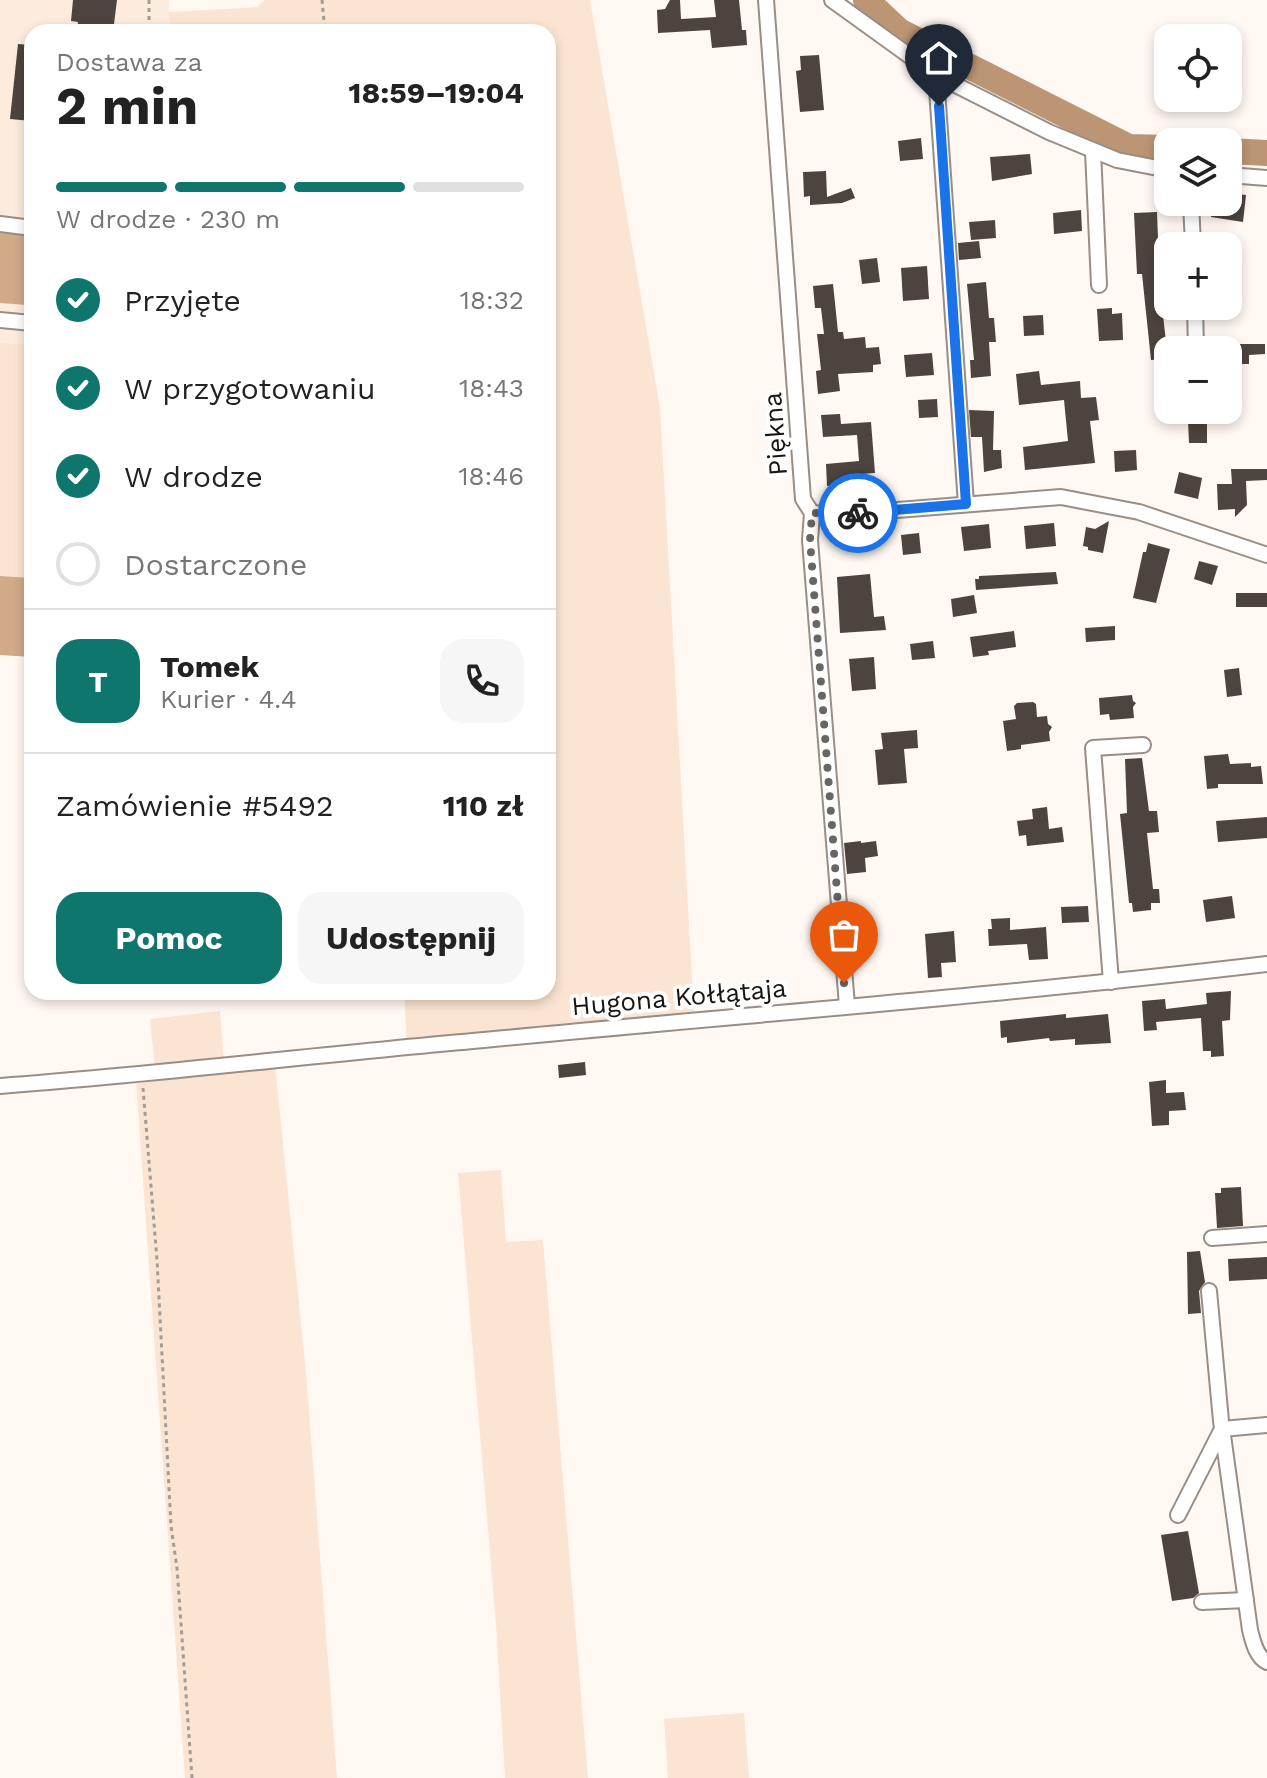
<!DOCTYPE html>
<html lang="pl">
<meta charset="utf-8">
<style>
:root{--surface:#fff;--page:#f6f6f6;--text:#222;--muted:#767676;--line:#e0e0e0;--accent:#0f766e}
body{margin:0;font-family:"Work Sans",sans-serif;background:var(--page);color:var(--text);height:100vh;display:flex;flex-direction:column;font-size:30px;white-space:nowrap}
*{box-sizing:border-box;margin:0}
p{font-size:26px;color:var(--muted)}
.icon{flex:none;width:44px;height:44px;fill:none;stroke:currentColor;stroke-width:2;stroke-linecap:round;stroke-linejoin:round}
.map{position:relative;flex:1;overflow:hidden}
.panel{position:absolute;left:24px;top:24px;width:532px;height:976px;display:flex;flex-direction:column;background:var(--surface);border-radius:24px;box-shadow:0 4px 12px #0003}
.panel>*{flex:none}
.tools{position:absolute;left:1154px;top:24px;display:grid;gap:16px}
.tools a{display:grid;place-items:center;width:88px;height:88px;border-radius:16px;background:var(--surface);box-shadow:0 4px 12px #0003;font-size:40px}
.pin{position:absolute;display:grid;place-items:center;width:68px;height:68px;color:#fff;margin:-82px -34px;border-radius:50% 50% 50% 0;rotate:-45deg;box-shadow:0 0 8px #0007}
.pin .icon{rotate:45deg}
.courier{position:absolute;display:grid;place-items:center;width:80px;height:80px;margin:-40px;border:6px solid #1a73e8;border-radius:50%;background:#fff;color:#222;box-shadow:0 2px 10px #0007}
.head em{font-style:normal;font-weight:700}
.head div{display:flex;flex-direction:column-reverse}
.head{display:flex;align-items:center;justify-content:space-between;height:136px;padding:0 32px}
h1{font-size:52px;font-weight:700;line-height:60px}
.bar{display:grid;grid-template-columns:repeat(4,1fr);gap:12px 8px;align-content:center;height:96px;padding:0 32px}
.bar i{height:10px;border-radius:6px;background:var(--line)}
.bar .on{background:var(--accent)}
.bar p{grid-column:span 4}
.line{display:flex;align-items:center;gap:20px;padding:0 32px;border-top:2px solid var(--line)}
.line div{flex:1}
.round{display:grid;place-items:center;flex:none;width:84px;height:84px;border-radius:24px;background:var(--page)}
ol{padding:0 32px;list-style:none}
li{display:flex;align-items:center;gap:24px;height:88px}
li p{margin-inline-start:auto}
li .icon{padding:8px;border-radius:50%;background:var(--accent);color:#fff;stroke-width:4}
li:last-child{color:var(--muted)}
li i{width:44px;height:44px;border:4px solid var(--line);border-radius:50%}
.cta{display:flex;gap:16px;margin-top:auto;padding:16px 32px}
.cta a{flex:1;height:92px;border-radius:24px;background:var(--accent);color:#fff;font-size:32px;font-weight:700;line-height:92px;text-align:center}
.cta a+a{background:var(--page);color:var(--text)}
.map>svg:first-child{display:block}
</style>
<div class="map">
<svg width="1267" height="1778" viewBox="0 0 1267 1778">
<rect width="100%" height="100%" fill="#fff8f3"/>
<path fill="#fdecdd" d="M0 0H169L170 32H32V613L0 611Z"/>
<g fill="#fbe4d1">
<path d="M265 0H590L660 408 694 1014 407 1043 404 992H548V32H170L169 12 245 8 257 7Z"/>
<path d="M0 343 32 345V578L0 576Z"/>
<path d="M220 1011 224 1062 155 1070 150 1019Z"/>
<path d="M275 1064 306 1373 337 1778H185L136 1080Z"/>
<path d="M501 1170 506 1242 543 1240 588 1778H505L496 1624 458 1173Z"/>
<path d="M744 1713 749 1778H668L664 1719Z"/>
</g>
<g fill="#d1aa88">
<path d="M0 232 32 235V267L27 305 0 303Z"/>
<path d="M0 576 32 578V657L0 655Z"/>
</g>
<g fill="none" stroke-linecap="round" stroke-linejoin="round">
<g stroke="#bb9574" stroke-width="26">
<path d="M866 0 899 31 1129 147 1168 148"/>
<path d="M1228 151 1267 153"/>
</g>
</g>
<g fill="#4d443d">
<path d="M73 0H117L113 32H77L78 22 71 21Z"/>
<path d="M670 0H680L681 19 716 17 714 0H739L742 30H746L747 45 712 48 710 30 658 33 657 10 665 9Z"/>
<path d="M18 44 32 45V121L10 119Z"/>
<path d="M819 55 824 110 800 112 796 71 801 70 800 56Z"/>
<path d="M921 138 923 159 900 161 898 141Z"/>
<path d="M1030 154 1032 174 992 181 990 157Z"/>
<path d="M826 171 827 197 851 188 855 198 842 203 810 205V196L804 197 803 172Z"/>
<path d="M1228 193 1246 195 1243 222 1211 217 1213 202H1228Z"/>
<path d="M1081 210 1082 231 1054 234 1053 213Z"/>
<path d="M1157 212 1160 289 1168 359 1151 360 1142 274H1137L1134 213Z"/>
<path d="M995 220 996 238 971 240 969 222Z"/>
<path d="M979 241 981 258 959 260 958 243Z"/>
<path d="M877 258 880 282 862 284 859 260Z"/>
<path d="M927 266 929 299 903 301 901 268Z"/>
<path d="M986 282 989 318H994L996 342H989L991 376 971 378 970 360H974L967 284Z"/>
<path d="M833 284 838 332H843L844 339 865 337 866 348 879 347 881 364 873 365V372L838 374 840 391 818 394 816 371 821 370 817 334H824L821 308H815L813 286Z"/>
<path d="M1112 308V314L1122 313 1123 340 1099 341 1097 309Z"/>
<path d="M1043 315 1044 335 1024 336 1023 316Z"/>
<path d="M1228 344H1265V354L1249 355V364H1233V355L1228 356Z"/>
<path d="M932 353 934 375 906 377 904 355Z"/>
<path d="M1039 371 1041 385 1080 381 1081 398 1096 397 1099 420 1090 421 1095 463 1025 470 1023 447 1068 441 1064 400 1019 405 1016 374Z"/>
<path d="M1168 381V419H1159L1156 382Z"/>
<path d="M937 399 938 417 919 418 918 400Z"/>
<path d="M969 410 994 411 993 450H1001L1002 468 984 472 982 437H971Z"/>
<path d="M840 414 841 424 871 422 875 473 849 475 850 484 827 486 826 464 859 461 857 435 823 437 821 415Z"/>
<path d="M1207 420V443H1189L1188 421Z"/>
<path d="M1136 450 1137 470 1115 472 1114 451Z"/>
<path d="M1231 469H1267V480L1246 481 1247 505 1235 517V509L1218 510 1217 484H1232Z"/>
<path d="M1179 472 1202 478 1198 499 1174 493Z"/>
<path d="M1109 521 1103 553 1088 550V547L1083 546 1086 527 1095 529Z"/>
<path d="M1054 523 1056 546 1026 549 1024 526Z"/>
<path d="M989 524 991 548 964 551 961 527Z"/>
<path d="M919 533 921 553 903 555 901 535Z"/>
<path d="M1148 543 1170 549 1156 603 1133 598 1143 552H1146Z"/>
<path d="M1199 561 1218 566 1212 585 1194 579Z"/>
<path d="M1056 572 1058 584 976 590 975 579H979V576Z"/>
<path d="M870 574 874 617 884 616 886 630 840 633 837 577Z"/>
<rect x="1236" y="593" width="31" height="14"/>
<path d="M974 595 977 613 953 617 951 599Z"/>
<path d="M1115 626V640L1086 642 1085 628Z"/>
<path d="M1014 631 1016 647 988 651 989 655 973 657 970 637Z"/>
<path d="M933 641 935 658 912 660 910 644Z"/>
<path d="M874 657 876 689 852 691 849 659Z"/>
<path d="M1239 668 1242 695 1227 697 1224 670Z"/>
<path d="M1132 695 1133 701 1136 703 1133 707 1134 718 1110 720 1109 714 1100 715 1099 698Z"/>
<path d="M1033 702 1036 704 1037 717 1047 716 1048 724 1052 727 1049 732 1050 741 1021 745V749L1007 751 1003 721 1016 719 1014 706 1017 703Z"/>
<path d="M917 730 918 748 904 749 907 783 878 785 875 750 883 749 881 733Z"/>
<path d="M1228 754 1230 764 1251 763V767L1261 766 1263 784H1218V788L1207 789 1204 756Z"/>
<path d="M1142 758 1149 811H1157L1159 832 1147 833 1153 889H1159L1160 903H1151V910L1133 912 1132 903H1129L1120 814 1127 813 1125 759Z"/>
<path d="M1047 807 1049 829 1062 827 1064 842 1027 846 1026 835 1019 836 1017 821 1033 819 1032 809Z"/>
<path d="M1267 817V838L1218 842 1216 821Z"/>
<path d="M861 841V843L876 841 878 856 865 858 866 872 847 874 844 843Z"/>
<path d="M1232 896 1235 918 1206 922 1203 900Z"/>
<path d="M1088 906 1089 922 1062 923 1061 907Z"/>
<path d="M1010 918V930L1046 927 1048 959 1029 960 1027 944 989 946 988 929H992L991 919Z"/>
<path d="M954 931 956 962 941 963 942 977 928 978 925 934Z"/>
<path d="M1231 991 1230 1020 1222 1021 1224 1056 1211 1057V1051H1203L1201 1018 1156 1022 1157 1030 1144 1031 1142 1001 1165 999 1166 1009 1207 1004 1206 993Z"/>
<path d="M1066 1014V1018L1108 1014 1111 1043 1075 1045V1039L1050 1041 1049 1038 1007 1043V1037L1001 1038 1000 1021Z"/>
<path d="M585 1062 586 1075 559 1078 558 1065Z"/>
<path d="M1166 1080V1093L1184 1092 1186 1110 1169 1111V1125L1152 1126 1149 1082Z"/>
<path d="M1241 1187 1243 1226 1217 1228 1215 1193H1221V1188Z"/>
<path d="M1200 1251 1205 1282 1199 1291 1201 1313 1188 1314 1187 1252Z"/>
<path d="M1267 1257V1279L1229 1281 1228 1259Z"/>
<path d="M1188 1531 1199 1593 1193 1598 1172 1601 1161 1535Z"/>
</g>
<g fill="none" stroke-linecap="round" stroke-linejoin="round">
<defs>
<g id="minor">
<path d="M766 0 803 499 812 513 810 540 847 1006"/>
<path d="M832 0 936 75 1049 132 1117 160 1168 170"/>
<path d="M936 75 966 504"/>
<path d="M1093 151 1099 285"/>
<path d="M1228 175 1267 178"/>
<path d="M1191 202 1193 246"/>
<path d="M0 224 32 228"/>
<path d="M1195 306 1196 350"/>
<path d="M0 320 32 323"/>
<path d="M812 513 834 515 1061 497 1139 512 1267 555"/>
<path d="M1111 982 1093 748 1143 745"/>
<path d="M0 1086C162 1074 322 1054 484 1040 745 1015 1006 995 1267 964"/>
<path d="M1212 1238 1267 1234"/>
<path d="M1209 1291 1221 1421 1250 1630C1253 1641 1256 1657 1267 1662"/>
<path d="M1178 1515 1222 1429 1267 1425"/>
<path d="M1202 1602 1246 1600"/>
</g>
</defs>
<use href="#minor" stroke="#988e86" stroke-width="18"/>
<g stroke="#a19c97" stroke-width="3" stroke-dasharray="4 4" stroke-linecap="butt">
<path d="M149 0V32"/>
<path d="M322 0 325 32"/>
<path d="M143 1088 157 1260 171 1526 177 1568 192 1778"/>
</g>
<use href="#minor" stroke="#fff" stroke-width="14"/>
</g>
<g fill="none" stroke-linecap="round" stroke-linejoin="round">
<path stroke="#6a6561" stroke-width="8" stroke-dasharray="0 14.4" d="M844 983 810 540 812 513H858"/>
<path stroke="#1a73e8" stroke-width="10" d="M858 513 966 504 939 106"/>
</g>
<g text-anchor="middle" stroke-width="8" stroke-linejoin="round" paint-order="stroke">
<g font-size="26" fill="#191612" stroke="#fff">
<text transform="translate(775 434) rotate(-94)" y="9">Piękna</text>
<text transform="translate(679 997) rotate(-5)" y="9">Hugona Kołłątaja</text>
</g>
</g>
</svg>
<div class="tools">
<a><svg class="icon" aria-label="locate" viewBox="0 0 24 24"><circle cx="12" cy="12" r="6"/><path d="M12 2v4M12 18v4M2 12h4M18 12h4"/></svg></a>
<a><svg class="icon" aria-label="layers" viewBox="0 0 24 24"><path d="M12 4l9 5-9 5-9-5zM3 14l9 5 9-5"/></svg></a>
<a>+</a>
<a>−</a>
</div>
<div class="pin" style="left:844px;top:983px;background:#ea580c"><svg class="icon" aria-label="bag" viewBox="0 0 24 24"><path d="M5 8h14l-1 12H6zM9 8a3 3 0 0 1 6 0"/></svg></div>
<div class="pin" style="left:939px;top:106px;background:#1f2937"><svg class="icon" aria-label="home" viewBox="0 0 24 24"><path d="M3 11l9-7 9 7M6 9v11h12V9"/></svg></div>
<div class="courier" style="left:858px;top:513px"><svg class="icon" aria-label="bike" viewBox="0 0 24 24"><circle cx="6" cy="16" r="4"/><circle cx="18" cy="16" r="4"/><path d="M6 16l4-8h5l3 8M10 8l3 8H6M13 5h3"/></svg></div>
<section class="panel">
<div class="head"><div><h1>2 min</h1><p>Dostawa za</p></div><em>18:59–19:04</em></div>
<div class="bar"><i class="on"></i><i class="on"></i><i class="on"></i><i></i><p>W drodze · 230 m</p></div>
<ol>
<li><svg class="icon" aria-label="check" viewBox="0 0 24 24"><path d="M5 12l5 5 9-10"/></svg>Przyjęte<p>18:32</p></li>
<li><svg class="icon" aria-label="check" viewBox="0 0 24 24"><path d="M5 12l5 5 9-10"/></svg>W przygotowaniu<p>18:43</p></li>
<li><svg class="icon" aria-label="check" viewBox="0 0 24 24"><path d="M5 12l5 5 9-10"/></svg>W drodze<p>18:46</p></li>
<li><i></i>Dostarczone</li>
</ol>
<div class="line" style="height:144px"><b class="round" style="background:var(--accent);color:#fff">T</b><div><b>Tomek</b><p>Kurier · 4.4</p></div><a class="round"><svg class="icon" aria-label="phone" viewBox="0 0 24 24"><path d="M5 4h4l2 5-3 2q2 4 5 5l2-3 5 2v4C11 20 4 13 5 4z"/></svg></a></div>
<div class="line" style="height:104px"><div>Zamówienie #5492</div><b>110 zł</b></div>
<div class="cta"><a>Pomoc</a><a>Udostępnij</a></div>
</section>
</div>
